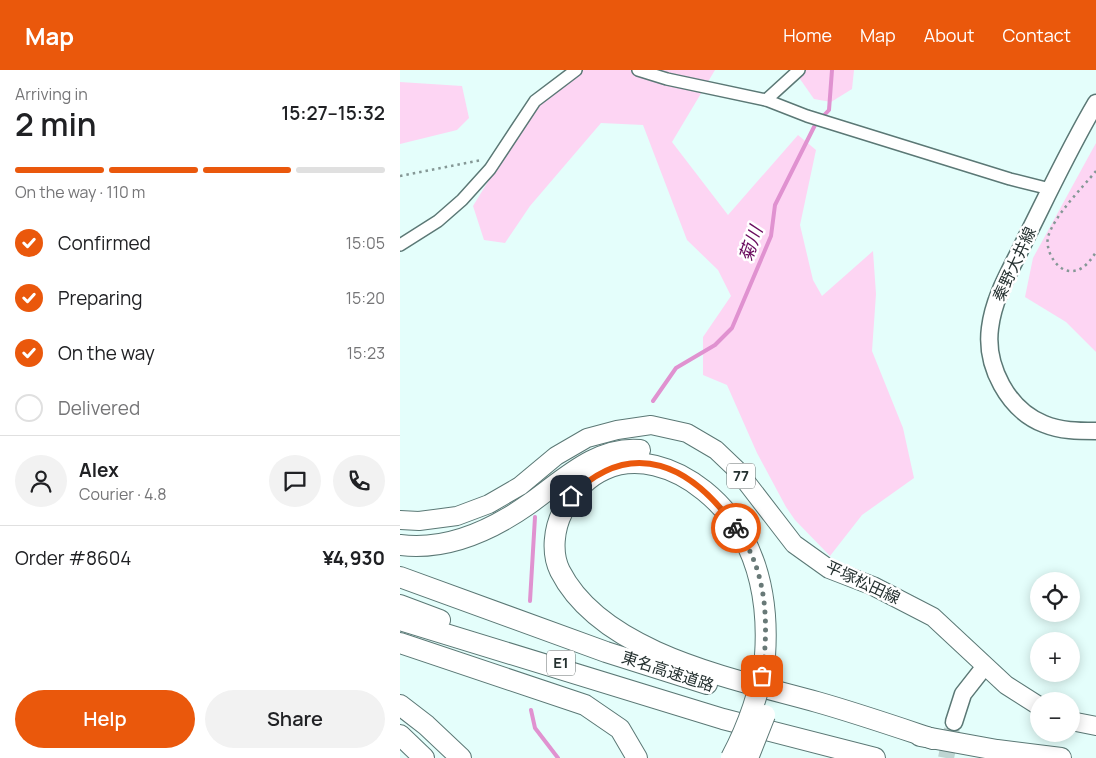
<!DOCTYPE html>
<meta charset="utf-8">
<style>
:root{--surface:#fff;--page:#f2f2f2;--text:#202124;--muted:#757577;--line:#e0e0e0;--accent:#ea580c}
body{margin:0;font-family:Manrope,"Noto Sans JP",sans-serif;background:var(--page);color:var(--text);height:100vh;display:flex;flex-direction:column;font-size:19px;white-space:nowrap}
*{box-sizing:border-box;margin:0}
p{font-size:16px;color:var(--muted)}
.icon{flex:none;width:28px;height:28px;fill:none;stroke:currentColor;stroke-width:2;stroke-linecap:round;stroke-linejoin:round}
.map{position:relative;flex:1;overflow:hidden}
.side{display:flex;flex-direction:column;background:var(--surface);width:400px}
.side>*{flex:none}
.controls{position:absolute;left:630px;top:502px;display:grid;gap:10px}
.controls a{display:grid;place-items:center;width:50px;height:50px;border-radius:50%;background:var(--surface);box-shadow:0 2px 12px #0003;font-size:25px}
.pin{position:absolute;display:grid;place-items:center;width:42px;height:42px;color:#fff;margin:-21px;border-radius:10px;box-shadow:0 2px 8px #0006}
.courier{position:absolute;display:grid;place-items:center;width:50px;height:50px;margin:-25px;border:4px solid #ea580c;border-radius:50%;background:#fff;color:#222;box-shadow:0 1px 6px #0007}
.overview em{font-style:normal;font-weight:600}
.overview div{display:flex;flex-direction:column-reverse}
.overview{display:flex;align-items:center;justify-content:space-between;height:85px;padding:0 15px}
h1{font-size:32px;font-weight:600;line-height:38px}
.bar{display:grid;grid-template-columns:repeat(4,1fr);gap:8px 5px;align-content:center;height:60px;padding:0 15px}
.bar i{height:6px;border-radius:4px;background:var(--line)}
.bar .current{background:var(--accent)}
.bar p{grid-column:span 4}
.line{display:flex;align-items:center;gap:12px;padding:0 15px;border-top:1px solid var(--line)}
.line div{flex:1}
.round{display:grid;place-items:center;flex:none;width:52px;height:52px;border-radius:26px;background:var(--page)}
ol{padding:0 15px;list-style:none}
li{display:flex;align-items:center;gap:15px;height:55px}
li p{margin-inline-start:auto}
li .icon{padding:5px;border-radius:50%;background:var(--accent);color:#fff;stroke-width:4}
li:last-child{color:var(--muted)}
li i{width:28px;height:28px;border:2px solid var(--line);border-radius:50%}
.primary-button{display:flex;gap:10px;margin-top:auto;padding:10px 15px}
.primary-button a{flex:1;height:58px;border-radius:30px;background:var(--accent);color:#fff;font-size:20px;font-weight:600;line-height:58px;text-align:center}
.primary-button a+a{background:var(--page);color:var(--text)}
header{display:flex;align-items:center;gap:30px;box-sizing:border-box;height:70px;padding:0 25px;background:var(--accent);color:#fff}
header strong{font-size:24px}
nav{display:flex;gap:28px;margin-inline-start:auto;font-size:18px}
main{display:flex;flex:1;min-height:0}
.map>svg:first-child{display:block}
</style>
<header>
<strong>Map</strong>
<nav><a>Home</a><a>Map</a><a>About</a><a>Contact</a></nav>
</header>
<main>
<section class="side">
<div class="overview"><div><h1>2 min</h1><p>Arriving in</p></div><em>15:27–15:32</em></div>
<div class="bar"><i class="current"></i><i class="current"></i><i class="current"></i><i></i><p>On the way · 110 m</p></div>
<ol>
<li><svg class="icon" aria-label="check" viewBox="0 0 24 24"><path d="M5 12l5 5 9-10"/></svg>Confirmed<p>15:05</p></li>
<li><svg class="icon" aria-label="check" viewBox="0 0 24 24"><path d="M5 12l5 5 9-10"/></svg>Preparing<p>15:20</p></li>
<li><svg class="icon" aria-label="check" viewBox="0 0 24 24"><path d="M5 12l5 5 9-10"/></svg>On the way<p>15:23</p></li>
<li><i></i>Delivered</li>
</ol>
<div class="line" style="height:90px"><a class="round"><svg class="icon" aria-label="person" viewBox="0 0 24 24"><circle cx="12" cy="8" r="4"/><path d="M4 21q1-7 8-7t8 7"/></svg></a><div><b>Alex</b><p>Courier · 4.8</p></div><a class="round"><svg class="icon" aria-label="chat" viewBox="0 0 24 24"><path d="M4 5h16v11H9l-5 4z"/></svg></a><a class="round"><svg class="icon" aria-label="phone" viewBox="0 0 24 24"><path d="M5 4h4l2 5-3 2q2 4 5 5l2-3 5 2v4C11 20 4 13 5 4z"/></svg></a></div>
<div class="line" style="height:65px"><div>Order #8604</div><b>¥4,930</b></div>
<div class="primary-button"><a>Help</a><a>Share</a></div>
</section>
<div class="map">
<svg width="696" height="688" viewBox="0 0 696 688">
<rect width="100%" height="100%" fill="#e4fefb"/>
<g fill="#fdd5f3">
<path d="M180 0H315L272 72 328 145 398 65 416 80 400 155 413 210 422 226 473 181 476 224 472 281 503 358 514 408 462 445 430 486 395 450 386 437 357 383 327 315 303 305V267L331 226 318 200 287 170 243 55 201 53 130 136 105 173 84 170 73 136 141 25Z"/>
<path d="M398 0H454L452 19 431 32 414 29 400 9Z"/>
<path d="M0 12 62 16 69 48 57 60 0 74Z"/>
<path d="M696 73V282L666 252 625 227 633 188Z"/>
</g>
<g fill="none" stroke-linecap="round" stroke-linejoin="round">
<g stroke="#e092d0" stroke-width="4">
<path d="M253 331 276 298 315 275 332 258 371 166 375 135 415 55 429 40 432 0"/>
<path d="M130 531 135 447"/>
<path d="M131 640 135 658 158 688"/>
</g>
<path stroke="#bed5d2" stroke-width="16" stroke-dasharray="16 8" stroke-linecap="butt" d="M546 688 552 659"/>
<defs>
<g id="street">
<path d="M238 0 267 9 366 30 407 46 610 109 650 119"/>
<path d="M366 30 399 0"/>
<path d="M0 175 38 151 62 130 90 99 135 31 176 0"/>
</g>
<g id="secondary">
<path d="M696 33C670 77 649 122 626 168 612 198 594 225 590 258 585 296 608 340 644 354 661 361 678 361 696 361"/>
<path d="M554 652 563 624 585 596"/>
</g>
<g id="primary">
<path d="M0 450 19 451 57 446 89 434 120 416 156 386 187 368 217 360 251 355 287 363 316 380 337 400 394 474 429 499 473 516 533 547 606 615 639 636"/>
<path d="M671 651 696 656"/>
</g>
<g id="highway">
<path d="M0 475C47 481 92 460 129 434 162 411 196 376 240 380"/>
<path d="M0 507 206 582 307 614"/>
<path d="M0 535 40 550"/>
<path d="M0 550 323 649 475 688"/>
<path d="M0 573 185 635 220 659 237 688"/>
<path d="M365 586C368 543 363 503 342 465 303 397 209 356 163 441 154 458 151 483 160 501 202 584 335 609 417 632 456 643 494 656 533 669"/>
<path d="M0 635 26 655 61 688"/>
<path d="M0 665 24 688"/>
<path d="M520 666 597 680 661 688"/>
</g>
</defs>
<use href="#street" stroke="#5b7875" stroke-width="14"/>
<use href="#secondary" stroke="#5b7875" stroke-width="19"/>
<use href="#primary" stroke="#5b7875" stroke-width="20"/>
<use href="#highway" stroke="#5b7875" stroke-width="22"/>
<g stroke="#859896" stroke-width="2.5" stroke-dasharray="2.5 4" stroke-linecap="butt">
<path d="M696 101C682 118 654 146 648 167 645 181 657 202 672 201 683 201 691 190 696 182"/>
<path d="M0 106 82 90"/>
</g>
<use href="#street" stroke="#fff" stroke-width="11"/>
<use href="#secondary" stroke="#fff" stroke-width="16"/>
<use href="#primary" stroke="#fff" stroke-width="18"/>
<use href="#highway" stroke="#fff" stroke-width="20"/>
<defs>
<g id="highway-bridge">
<path d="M331 688C348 656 360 622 365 586"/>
<path d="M348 688 365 645"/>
</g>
</defs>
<use href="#highway-bridge" stroke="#5b7875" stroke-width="22" stroke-linecap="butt"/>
<use href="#highway-bridge" stroke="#fff" stroke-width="20"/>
</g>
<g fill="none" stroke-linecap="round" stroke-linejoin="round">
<path stroke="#687977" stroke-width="5" stroke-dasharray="0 9" d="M336 458C368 501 369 555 362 606"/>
<path stroke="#ea580c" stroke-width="6" d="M171 426C233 365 292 396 336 458"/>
</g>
<g text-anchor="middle" stroke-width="5" stroke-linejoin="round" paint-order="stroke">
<g fill="#fff" stroke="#666f6e" stroke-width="1">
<rect x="327" y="393.5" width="28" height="25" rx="4"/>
<rect x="147" y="580.5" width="28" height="25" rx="4"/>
</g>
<g font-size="15" font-weight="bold" fill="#253130">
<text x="341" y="411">77</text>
<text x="161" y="598">E1</text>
</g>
<g font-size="16" fill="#253130" stroke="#fff">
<text transform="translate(614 194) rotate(-65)" y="6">秦野大井線</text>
<text transform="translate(463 512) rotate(25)" y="6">平塚松田線</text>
<text transform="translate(268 601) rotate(18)" y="6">東名高速道路</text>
</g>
<g font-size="18" font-style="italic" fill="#690a5d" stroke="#fff">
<text transform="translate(351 174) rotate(-71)" y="6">菊川</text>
</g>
</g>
</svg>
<div class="controls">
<a><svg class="icon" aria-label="locate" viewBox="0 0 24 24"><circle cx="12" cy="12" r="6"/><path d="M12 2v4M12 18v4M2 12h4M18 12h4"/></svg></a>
<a>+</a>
<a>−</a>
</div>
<div class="pin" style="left:362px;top:606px;background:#ea580c"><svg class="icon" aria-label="bag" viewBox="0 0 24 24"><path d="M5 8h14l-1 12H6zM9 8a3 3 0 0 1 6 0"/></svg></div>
<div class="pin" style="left:171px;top:426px;background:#1f2937"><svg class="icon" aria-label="home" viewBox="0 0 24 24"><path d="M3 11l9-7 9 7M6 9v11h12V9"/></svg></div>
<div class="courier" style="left:336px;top:458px"><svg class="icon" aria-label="bike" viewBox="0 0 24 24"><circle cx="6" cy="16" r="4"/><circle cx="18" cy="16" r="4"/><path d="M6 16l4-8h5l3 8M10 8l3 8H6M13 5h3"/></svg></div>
</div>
</main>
